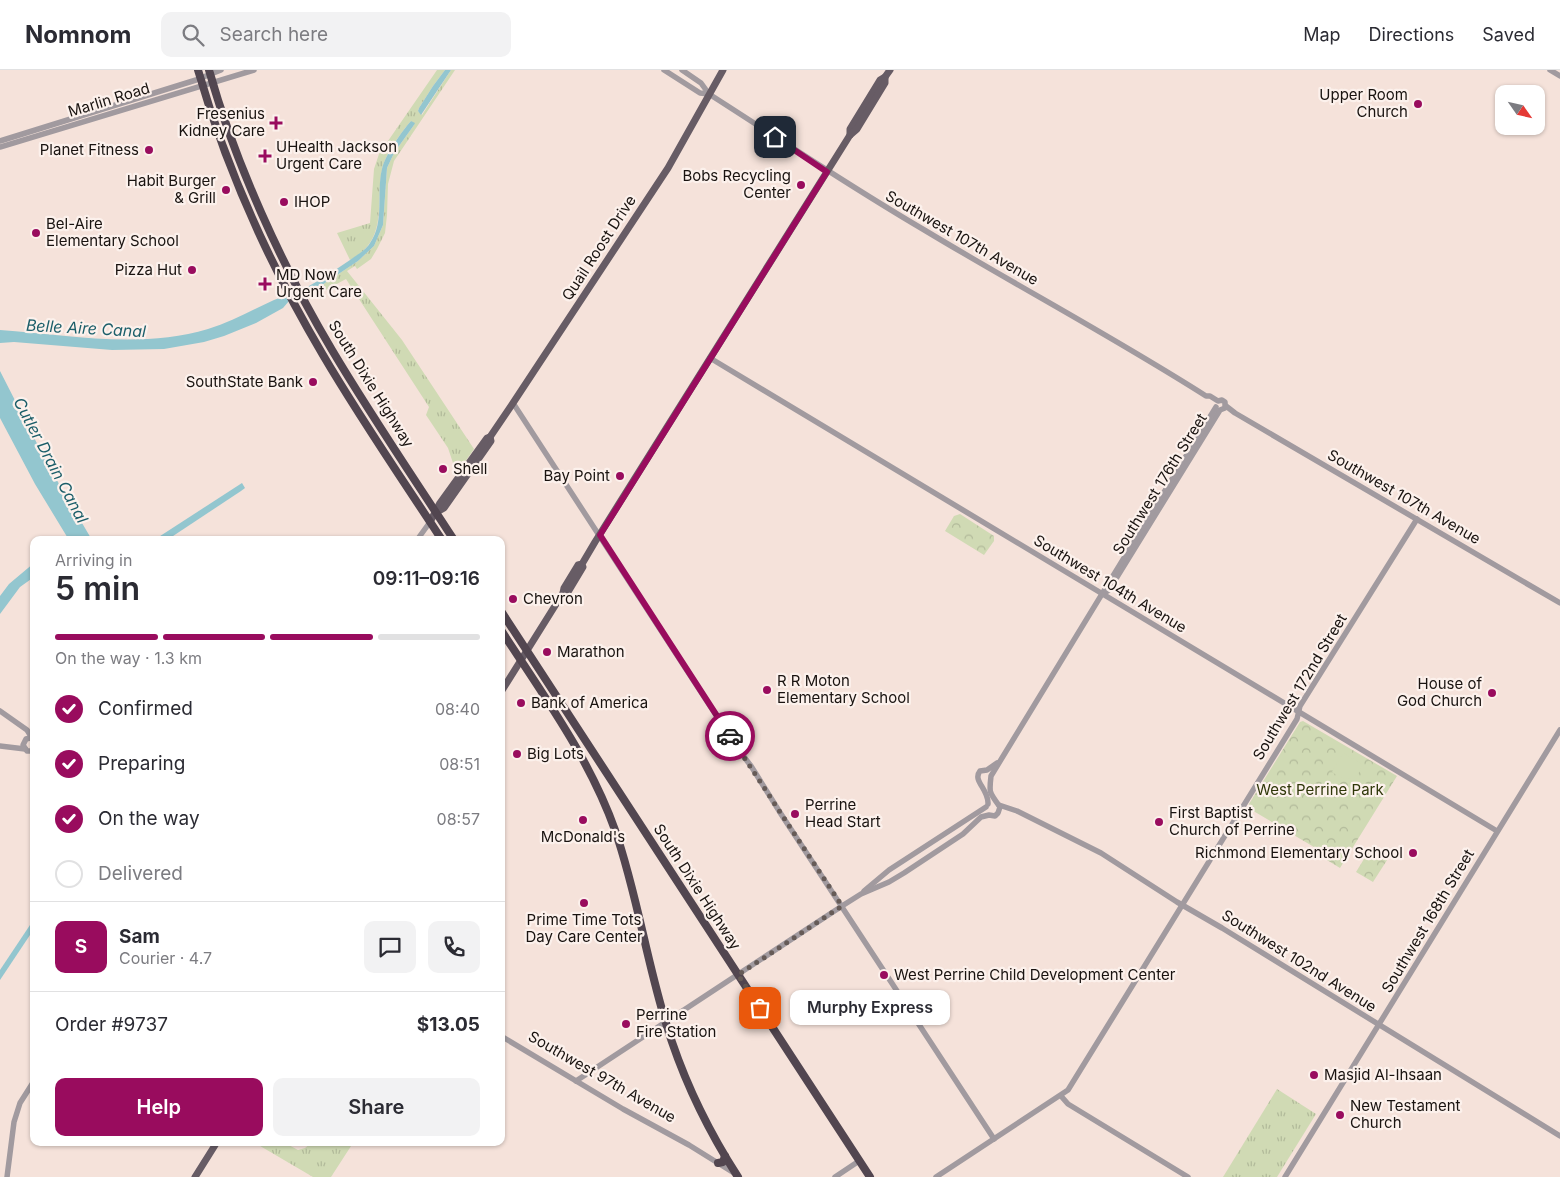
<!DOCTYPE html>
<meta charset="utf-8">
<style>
:root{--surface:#fff;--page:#f2f2f3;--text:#2b2b33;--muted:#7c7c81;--line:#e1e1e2;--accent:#990c5e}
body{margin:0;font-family:Inter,sans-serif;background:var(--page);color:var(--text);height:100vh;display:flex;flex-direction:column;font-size:19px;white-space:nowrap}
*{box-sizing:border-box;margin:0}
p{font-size:16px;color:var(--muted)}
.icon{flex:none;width:28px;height:28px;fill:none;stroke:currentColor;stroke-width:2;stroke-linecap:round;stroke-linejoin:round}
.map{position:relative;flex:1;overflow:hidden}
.details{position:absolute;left:30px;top:466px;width:475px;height:610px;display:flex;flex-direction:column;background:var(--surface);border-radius:10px;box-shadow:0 1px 4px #0004}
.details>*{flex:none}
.needle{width:32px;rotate:124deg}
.fabs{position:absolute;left:1495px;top:15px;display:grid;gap:10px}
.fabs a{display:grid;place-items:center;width:50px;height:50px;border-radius:10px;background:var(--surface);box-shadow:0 1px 4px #0004;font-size:25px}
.pin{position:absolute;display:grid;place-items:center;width:42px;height:42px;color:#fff;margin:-21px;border-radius:10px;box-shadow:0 2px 8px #0006}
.courier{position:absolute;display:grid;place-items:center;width:50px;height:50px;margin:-25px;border:4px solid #990c5e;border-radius:50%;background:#fff;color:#222;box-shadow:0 1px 6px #0007}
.bubble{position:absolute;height:35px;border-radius:10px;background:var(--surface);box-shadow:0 1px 4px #0004;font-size:16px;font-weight:600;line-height:35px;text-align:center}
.headline em{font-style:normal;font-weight:600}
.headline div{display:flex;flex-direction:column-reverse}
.headline{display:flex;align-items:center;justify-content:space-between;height:85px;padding:0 25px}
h1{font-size:32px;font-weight:600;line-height:38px}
.bar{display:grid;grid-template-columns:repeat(4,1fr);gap:8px 5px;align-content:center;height:60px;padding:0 25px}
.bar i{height:6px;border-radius:4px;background:var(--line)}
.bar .active{background:var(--accent)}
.bar p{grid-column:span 4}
.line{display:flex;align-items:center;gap:12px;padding:0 25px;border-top:1px solid var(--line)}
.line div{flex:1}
.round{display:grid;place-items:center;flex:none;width:52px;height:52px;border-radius:10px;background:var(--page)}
ol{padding:0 25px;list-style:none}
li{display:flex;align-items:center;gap:15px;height:55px}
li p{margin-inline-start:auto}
li .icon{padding:5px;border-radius:50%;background:var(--accent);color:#fff;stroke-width:4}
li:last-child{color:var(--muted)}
li i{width:28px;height:28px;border:2px solid var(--line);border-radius:50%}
.action{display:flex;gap:10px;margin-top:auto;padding:10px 25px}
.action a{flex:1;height:58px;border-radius:10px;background:var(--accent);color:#fff;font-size:20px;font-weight:600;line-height:58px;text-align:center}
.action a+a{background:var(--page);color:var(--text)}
header{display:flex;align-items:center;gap:30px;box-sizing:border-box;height:70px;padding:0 25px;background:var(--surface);border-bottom:1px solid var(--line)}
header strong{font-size:24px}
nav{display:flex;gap:28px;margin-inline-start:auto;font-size:18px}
.search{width:350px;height:45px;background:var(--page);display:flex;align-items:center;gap:12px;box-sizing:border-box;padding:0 18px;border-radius:10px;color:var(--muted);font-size:19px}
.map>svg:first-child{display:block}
</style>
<header>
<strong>Nomnom</strong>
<div class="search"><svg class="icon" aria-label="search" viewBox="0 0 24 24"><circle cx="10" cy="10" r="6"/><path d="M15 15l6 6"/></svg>Search here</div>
<nav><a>Map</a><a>Directions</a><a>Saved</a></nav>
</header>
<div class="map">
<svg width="1560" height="1107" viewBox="0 0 1560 1107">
<defs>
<pattern id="grass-tufts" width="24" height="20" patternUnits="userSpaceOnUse" patternTransform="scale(1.25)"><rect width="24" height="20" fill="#d0dab4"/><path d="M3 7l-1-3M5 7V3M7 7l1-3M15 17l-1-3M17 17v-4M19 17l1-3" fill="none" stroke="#b2ba9a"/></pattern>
<pattern id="park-crowns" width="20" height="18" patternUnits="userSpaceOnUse" patternTransform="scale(1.25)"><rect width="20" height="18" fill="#d0dab4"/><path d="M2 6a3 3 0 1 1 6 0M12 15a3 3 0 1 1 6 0" fill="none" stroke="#b2ba9a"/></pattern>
</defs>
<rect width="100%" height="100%" fill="#f5e2da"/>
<g fill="url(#grass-tufts)">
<path d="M437 0H445L433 16 419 38 418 41 422 45 451 0H455L394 91 388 114 387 145 385 163 377 179 371 189 357 199 355 196 347 201 402 270 474 379 458 402H456L448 378 426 345 429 337 346 209 309 229 305 223 322 215 358 191 374 176 383 155 387 98 394 83 414 55 411 51C402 61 384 86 382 100 376 127 386 160 363 181 359 185 355 187 350 190L337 163 370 153 374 99 379 84Z"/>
<path d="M1277 1019 1316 1044 1277 1107H1223Z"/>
<path d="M255 1073H285L298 1080 305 1078 311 1073H353L331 1107H313Z"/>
</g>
<g fill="url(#park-crowns)">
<path d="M960 444 994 466V471L984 485 945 461 954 446Z"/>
<path d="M1303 651 1397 706 1340 798 1322 787 1319 780 1250 739 1249 734 1300 652Z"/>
<path d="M1372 776 1389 787 1373 812 1356 802Z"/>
</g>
<path fill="#d0dab4" d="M1343 683 1362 694C1359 712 1344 712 1332 702Z"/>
<g fill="#93c6cf">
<path d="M445 0H451L421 45 418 41 419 38 433 16Z"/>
<path d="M411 51 415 53 414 55 394 83 387 98 383 155 374 176 358 191 322 215 289 231 283 238 256 253 224 266 204 272 164 279 112 280 14 272 0 273V260C68 265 141 279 208 259 231 252 252 240 274 230 281 227 288 227 295 223 315 214 332 202 350 190 358 184 365 181 370 173 385 152 376 123 382 99 385 85 402 61 411 51Z"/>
<path d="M0 301 48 395 92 470H69L35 414 0 348Z"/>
<path d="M242 413 245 418 241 421 167 470H154Z"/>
<path d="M34 493V507L20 517 0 544V526L9 514Z"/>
<path d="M34 849V859L0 910V900Z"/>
</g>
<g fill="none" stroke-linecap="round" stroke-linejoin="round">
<g stroke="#a19a9f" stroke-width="5.5">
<path d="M664 0 700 23 709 24C781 70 852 118 926 161 1019 217 1115 268 1206 326H1210L1218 331 1222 330 1225 332V338L1220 340 1109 520 1103 524"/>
<path d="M682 0 701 13 709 24"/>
<path d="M1550 0 1560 6"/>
<path d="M0 71 196 10 221 0"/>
<path d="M0 77 254 0"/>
<path d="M710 288 1497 761"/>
<path d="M513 333 738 679 751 696 781 744 994 1069"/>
<path d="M1226 336 1235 343 1560 533"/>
<path d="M417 470 430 452"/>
<path d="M0 641 27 660 32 668"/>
<path d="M34 669 30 668 26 669 23 675 27 681H34"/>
<path d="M0 676 25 679"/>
<path d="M988 734C989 719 972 711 980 701L987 700 997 693"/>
<path d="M999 735 1017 741 1101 783 1177 832 1222 858 1560 1066"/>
<path d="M864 821 889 800 986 737"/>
<path d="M501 966 623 1039 689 1075 734 1103"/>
<path d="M576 1011 842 836 861 824 889 812 904 803 963 764 981 747 989 745 995 746 998 743 1000 737C989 722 989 723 991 706L1216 337"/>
<path d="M1061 1026 1068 1034 1188 1107"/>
<path d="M7 1107 14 1052 20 1033 34 1011"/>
<path d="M835 1107 859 1091"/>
<path d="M936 1107 1068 1020 1297 649 1300 636 1417 449"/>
<path d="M1285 1107 1560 660"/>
</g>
<g stroke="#675c65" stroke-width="7">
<path d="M850 65V59L880 10 885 7"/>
<path d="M437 442 444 438 491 371 490 367"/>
<path d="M430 452 440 433 487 368 490 367 513 333 668 98 723 0"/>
<path d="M582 494 578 495 564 518 563 523 568 522 583 497 582 494 595 472 850 65 857 59 885 13V7L890 0"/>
<path d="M501 622 563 523"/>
<path d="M195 1107 217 1072"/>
</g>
<g stroke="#524650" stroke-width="8">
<path d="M198 0C226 98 271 197 323 285 360 348 402 409 442 470"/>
<path d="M209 0C235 93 282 196 332 280 370 344 413 407 454 470"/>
<path d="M501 541 870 1107"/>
<path d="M501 560C543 625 589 687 615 760 639 829 648 903 672 972 688 1019 711 1065 738 1107"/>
<path d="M718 1093 723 1092 725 1086"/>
</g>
</g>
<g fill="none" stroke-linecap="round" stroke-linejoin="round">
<path stroke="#665b57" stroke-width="5" stroke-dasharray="0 9" d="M730 666 842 836 738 905 760 938"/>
<path stroke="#990c5e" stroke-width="6" d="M730 666 600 465 827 102 775 67"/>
</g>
<g fill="#990c5e" stroke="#fcf1ec" stroke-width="2">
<circle cx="1418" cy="34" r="5"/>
<path d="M273.5 45.5h5v5h5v5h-5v5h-5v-5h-5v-5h5z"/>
<circle cx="149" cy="80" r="5"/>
<path d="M262.5 78.5h5v5h5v5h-5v5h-5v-5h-5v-5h5z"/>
<circle cx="801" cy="115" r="5"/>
<circle cx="226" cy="120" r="5"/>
<circle cx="284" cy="132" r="5"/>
<circle cx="36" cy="163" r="5"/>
<circle cx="192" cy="200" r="5"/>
<path d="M262.5 206.5h5v5h5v5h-5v5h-5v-5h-5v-5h5z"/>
<circle cx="313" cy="312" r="5"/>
<circle cx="443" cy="399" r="5"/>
<circle cx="620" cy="406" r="5"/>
<circle cx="513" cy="529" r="5"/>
<circle cx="547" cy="582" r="5"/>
<circle cx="767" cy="620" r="5"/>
<circle cx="1492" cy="623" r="5"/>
<circle cx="521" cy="633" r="5"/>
<circle cx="517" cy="684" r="5"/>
<circle cx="795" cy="744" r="5"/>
<circle cx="583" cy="750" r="5"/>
<circle cx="1159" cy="752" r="5"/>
<circle cx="1413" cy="783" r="5"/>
<circle cx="584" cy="833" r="5"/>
<circle cx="884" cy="905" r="5"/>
<circle cx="626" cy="954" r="5"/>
<circle cx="1314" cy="1005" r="5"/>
<circle cx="1340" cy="1045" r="5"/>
</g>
<g text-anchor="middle" stroke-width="4.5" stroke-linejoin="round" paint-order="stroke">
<g font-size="15" fill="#191310" stroke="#fcf1ec" text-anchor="start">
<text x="1408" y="30" text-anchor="end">Upper Room<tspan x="1408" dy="17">Church</tspan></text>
<text x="265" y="49" text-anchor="end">Fresenius<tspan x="265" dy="17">Kidney Care</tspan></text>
<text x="276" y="82">UHealth Jackson<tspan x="276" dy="17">Urgent Care</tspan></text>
<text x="139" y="85" text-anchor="end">Planet Fitness</text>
<text x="791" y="111" text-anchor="end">Bobs Recycling<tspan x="791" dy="17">Center</tspan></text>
<text x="216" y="116" text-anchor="end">Habit Burger<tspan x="216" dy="17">&amp; Grill</tspan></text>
<text x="294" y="137">IHOP</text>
<text x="46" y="159">Bel-Aire<tspan x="46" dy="17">Elementary School</tspan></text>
<text x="182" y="205" text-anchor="end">Pizza Hut</text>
<text x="276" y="210">MD Now<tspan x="276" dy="17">Urgent Care</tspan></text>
<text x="303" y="317" text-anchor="end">SouthState Bank</text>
<text x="453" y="404">Shell</text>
<text x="610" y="411" text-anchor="end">Bay Point</text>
<text x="523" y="534">Chevron</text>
<text x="557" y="587">Marathon</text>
<text x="777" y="616">R R Moton<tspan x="777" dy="17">Elementary School</tspan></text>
<text x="1482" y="619" text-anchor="end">House of<tspan x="1482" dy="17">God Church</tspan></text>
<text x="531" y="638">Bank of America</text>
<text x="527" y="689">Big Lots</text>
<text x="805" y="740">Perrine<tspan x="805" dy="17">Head Start</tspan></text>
<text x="1169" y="748">First Baptist<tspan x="1169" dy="17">Church of Perrine</tspan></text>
<text x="583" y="772" text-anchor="middle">McDonald's</text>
<text x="1403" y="788" text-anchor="end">Richmond Elementary School</text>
<text x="584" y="855" text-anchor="middle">Prime Time Tots<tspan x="584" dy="17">Day Care Center</tspan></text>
<text x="894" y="910">West Perrine Child Development Center</text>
<text x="636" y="950">Perrine<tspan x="636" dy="17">Fire Station</tspan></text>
<text x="1324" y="1010">Masjid Al-Ihsaan</text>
<text x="1350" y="1041">New Testament<tspan x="1350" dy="17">Church</tspan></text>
</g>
<g font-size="15" fill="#191310" stroke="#fcf1ec">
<text transform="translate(109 30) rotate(-17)" y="5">Marlin Road</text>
<text transform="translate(962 168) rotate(30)" y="5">Southwest 107th Avenue</text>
<text transform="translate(599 178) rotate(-57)" y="5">Quail Roost Drive</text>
<text transform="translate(371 314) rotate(58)" y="5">South Dixie Highway</text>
<text transform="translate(1160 414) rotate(-58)" y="5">Southwest 176th Street</text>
<text transform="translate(1404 427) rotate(30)" y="5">Southwest 107th Avenue</text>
<text transform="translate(1110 514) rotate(31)" y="5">Southwest 104th Avenue</text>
<text transform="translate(1300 617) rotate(-59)" y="5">Southwest 172nd Street</text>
<text transform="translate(697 817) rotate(57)" y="5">South Dixie Highway</text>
<text transform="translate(1428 851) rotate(-59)" y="5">Southwest 168th Street</text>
<text transform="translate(1299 891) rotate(32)" y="5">Southwest 102nd Avenue</text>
<text transform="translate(602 1007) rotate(30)" y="5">Southwest 97th Avenue</text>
</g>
<g font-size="15" fill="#2f3709" stroke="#fcf1ec">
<text x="1320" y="725">West Perrine Park</text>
</g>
<g font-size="16" font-style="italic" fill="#1b5e69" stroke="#fcf1ec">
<text transform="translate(86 258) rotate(3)" y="6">Belle Aire Canal</text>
<text transform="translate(51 390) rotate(62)" y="6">Cutler Drain Canal</text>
</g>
</g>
</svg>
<div class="fabs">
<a><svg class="needle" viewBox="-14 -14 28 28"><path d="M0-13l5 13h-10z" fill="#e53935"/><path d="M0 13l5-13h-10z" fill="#7c7c81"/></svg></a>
</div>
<div class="pin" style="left:760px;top:938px;background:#ea580c"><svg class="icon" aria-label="bag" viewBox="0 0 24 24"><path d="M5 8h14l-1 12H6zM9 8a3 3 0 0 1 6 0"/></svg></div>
<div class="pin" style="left:775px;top:67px;background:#1f2937"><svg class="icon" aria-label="home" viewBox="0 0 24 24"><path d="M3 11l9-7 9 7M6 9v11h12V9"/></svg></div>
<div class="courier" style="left:730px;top:666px"><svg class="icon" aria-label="car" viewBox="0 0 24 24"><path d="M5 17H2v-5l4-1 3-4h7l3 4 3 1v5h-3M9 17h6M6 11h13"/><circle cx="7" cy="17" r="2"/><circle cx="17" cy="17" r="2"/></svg></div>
<div class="bubble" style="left:790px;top:920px;width:160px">Murphy Express</div>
<section class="details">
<div class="headline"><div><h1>5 min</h1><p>Arriving in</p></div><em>09:11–09:16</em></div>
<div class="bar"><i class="active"></i><i class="active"></i><i class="active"></i><i></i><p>On the way · 1.3 km</p></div>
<ol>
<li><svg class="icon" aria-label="check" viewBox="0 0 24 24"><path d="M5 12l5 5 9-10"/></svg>Confirmed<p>08:40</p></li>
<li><svg class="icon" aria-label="check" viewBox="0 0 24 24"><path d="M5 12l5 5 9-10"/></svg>Preparing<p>08:51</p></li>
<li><svg class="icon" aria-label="check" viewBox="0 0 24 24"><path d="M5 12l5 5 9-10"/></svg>On the way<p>08:57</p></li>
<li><i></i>Delivered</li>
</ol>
<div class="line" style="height:90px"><b class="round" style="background:var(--accent);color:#fff">S</b><div><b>Sam</b><p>Courier · 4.7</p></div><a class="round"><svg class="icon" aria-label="chat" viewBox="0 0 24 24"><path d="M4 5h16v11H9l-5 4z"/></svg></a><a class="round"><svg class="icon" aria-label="phone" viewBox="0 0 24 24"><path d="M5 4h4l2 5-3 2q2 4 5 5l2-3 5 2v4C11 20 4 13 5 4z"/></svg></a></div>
<div class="line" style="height:65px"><div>Order #9737</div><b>$13.05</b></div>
<div class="action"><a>Help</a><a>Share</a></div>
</section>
</div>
